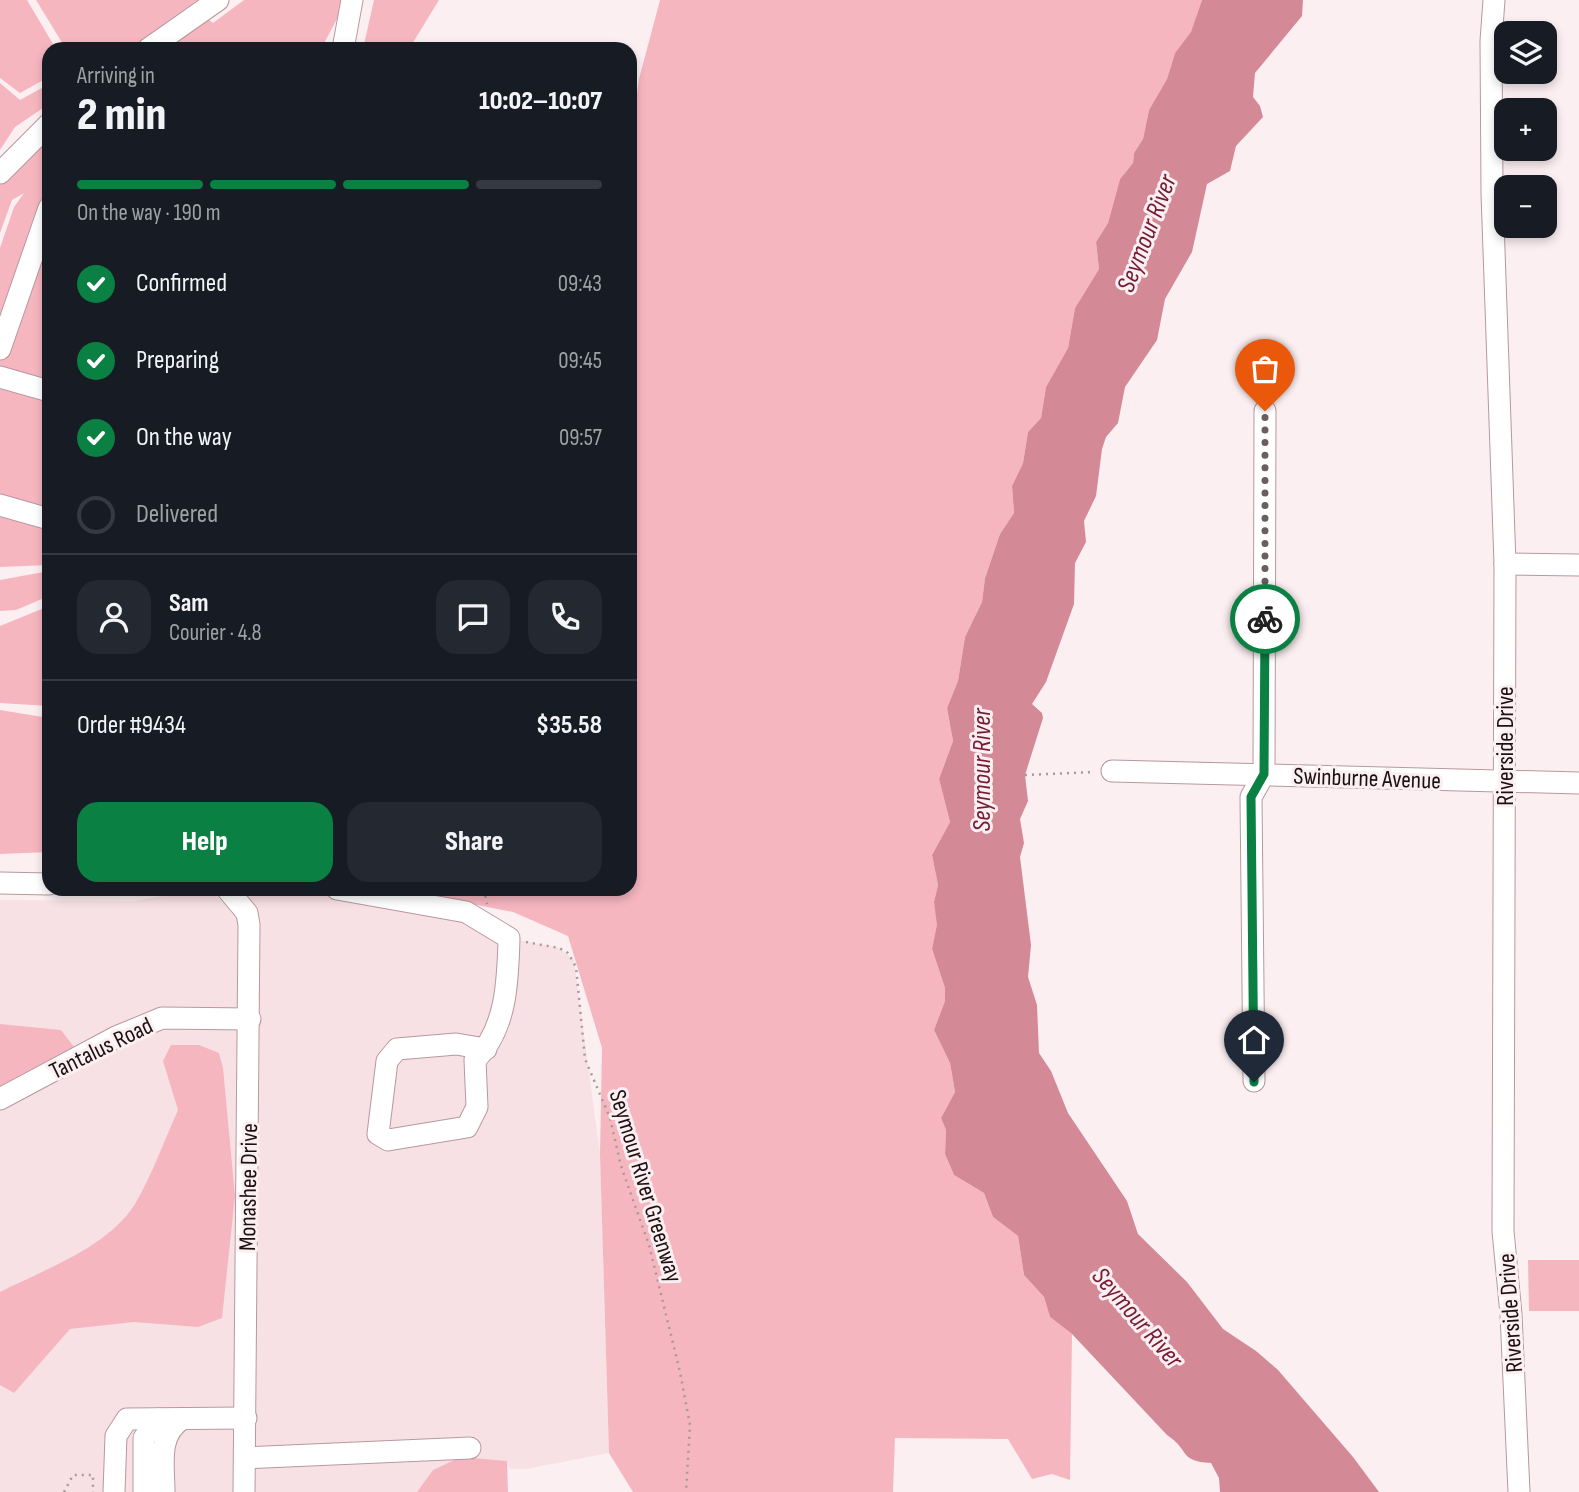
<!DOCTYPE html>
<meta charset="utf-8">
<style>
:root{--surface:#171b24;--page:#242831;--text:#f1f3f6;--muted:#9ea1a6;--line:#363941;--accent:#0b8043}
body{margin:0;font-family:"Sofia Sans Condensed",sans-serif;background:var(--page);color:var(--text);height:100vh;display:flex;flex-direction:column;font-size:26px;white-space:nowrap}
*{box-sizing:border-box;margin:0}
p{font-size:23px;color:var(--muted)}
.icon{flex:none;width:38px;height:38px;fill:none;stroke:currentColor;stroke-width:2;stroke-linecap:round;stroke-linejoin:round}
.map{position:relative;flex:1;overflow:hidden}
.panel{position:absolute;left:42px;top:42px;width:595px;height:854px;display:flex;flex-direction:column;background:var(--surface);border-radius:21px;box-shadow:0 4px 10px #0003}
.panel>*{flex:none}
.fabs{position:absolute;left:1494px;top:21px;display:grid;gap:14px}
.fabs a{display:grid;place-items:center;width:63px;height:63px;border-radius:14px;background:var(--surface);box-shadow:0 4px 10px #0003;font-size:35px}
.pin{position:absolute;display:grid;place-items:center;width:60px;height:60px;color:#fff;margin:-72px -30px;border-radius:50% 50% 50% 0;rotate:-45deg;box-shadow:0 0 7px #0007}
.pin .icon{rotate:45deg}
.courier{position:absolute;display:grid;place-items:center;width:70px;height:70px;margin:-35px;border:5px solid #0b8043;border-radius:50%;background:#fff;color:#222;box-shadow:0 2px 9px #0007}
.headline em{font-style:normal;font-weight:800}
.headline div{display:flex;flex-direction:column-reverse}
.headline{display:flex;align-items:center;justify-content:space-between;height:119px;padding:0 35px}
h1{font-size:46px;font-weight:800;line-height:52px}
.bar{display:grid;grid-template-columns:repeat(4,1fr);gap:10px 7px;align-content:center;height:84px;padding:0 35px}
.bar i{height:9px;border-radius:5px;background:var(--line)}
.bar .current{background:var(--accent)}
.bar p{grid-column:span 4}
.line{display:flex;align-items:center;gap:18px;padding:0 35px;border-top:2px solid var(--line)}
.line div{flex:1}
.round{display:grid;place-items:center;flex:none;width:74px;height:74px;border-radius:21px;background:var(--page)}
ol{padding:0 35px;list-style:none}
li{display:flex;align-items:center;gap:21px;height:77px}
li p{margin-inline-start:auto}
li .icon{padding:7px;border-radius:50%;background:var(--accent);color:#fff;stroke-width:4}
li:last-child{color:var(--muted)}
li i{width:38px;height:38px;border:4px solid var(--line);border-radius:50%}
.action{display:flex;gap:14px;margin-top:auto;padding:14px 35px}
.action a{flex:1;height:80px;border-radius:21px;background:var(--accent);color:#fff;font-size:28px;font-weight:800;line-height:80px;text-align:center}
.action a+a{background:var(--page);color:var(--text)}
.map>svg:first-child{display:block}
</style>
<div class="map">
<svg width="1579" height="1492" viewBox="0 0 1579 1492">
<rect width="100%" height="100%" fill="#fceff1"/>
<path fill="#f8e1e4" d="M242 889H337L466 912 509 938 559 948 574 960 600 1154 609 1453 526 1469H510L507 1461 433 1470 417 1492H0V900L134 901 197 890 216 896 231 910Z"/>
<g fill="#f6b6c0">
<path d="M0 0H27L56 49H49V77L20 93 0 78Z"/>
<path d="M36 0H198L129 49H66Z"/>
<path d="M244 0H341L338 17 321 49H157L203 15 213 23Z"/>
<path d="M374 0H439L409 49H363Z"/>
<path d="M660 0H1202L1191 33 1175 53 1167 79 1149 110 1143 139 1134 153 1133 163 1120 179 1108 223 1096 242 1099 269 1075 308 1068 348 1046 387 1041 418 1028 432 1023 463 1012 486 1014 513 1000 534 985 578 982 602 965 637 958 681 947 708 953 741 939 779 950 822 932 855 938 885 934 902 938 925 932 949 945 988V1001L934 1030 950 1063 955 1092 941 1118 946 1130 945 1154 954 1175 984 1193 993 1217 1018 1236 1024 1275 1044 1297 1050 1317 1072 1334 1070 1480 1052 1474 1032 1479 1008 1439 895 1438 893 1492H633L609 1453 600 1154 602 1048 568 936 513 912 397 889H630V536L637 463 630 453V143L639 79Z"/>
<path d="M0 83 20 100 49 84V104L15 127 0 150Z"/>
<path d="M49 137V565L0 567V248L14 207 24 193 12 200 0 233V185L9 172Z"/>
<path d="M49 571V596L16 610 0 611V580Z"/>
<path d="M49 606V706L0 703V626Z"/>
<path d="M0 710 49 718V852L0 854Z"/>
<path d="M0 1024 61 1030 77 1051 0 1092Z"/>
<path d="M171 1045H199L219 1053 223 1068 235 1196 222 1318 198 1327 134 1322 70 1329 14 1393 0 1385V1292C45 1269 107 1248 135 1204 152 1175 164 1141 178 1110L163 1061Z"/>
<path d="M1528 1260H1579V1311H1529Z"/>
<path d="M461 1457 507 1461 508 1492H417L433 1470Z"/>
</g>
<path fill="#d38996" d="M1202 0H1303L1302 16 1255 73 1253 97 1260 106 1263 117 1236 146 1230 171 1207 184 1192 252 1165 299 1157 340 1125 387 1118 423 1106 437 1102 449 1096 496 1084 521 1086 542 1075 563 1074 604 1046 682 1032 704 1042 713 1043 718 1025 775 1028 801 1020 819 1024 843 1020 857 1031 945 1028 977 1037 1005 1039 1053 1051 1071 1068 1113 1127 1201 1138 1234 1187 1282 1223 1329 1256 1351 1278 1370 1353 1457 1379 1492H1220L1219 1478 1211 1463C1178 1461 1191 1451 1167 1435L1072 1334 1050 1317 1044 1297 1024 1275 1018 1236 993 1217 984 1193 954 1175 945 1154 946 1130 941 1118 955 1092 950 1063 934 1030 945 1001V988L932 949 937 925 934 902 938 885 932 855 950 822 939 779 953 741 947 708 958 681 965 637 982 602 985 578 1000 534 1014 513 1012 486 1023 463 1028 432 1041 418 1046 387 1068 348 1075 308 1099 269 1096 242 1108 223 1120 179 1133 163 1134 153 1143 139 1149 110 1167 79 1175 53 1191 32Z"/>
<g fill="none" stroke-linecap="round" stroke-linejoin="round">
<defs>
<g id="minor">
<path d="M1494 0 1491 41 1492 193 1505 564 1503 1231 1511 1314 1519 1492"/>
<path d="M148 49 218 0"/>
<path d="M343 49 352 0"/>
<path d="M0 173 49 124"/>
<path d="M0 349 49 208"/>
<path d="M0 377 49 391"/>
<path d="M0 505 49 519"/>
<path d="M1505 564 1579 565"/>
<path d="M1112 771 1579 783"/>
<path d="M0 883 49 884"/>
<path d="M227 889 247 913 249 925 244 1492"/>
<path d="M337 889 466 912 509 938C508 979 507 1029 475 1060L477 1107 467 1127 388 1140 378 1134 387 1061 397 1049 456 1044 486 1049"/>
<path d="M1254 1081 1251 797 1264 774 1265 411"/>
<path d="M0 1099 116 1037 162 1018 250 1019"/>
<path d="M245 1458 470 1448"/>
<path d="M114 1492 116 1436 127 1419 246 1418"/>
<path d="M144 1492V1438L158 1419"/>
<path d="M164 1492C164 1465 157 1435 182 1419"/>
</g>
</defs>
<use href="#minor" stroke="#b6999d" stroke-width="23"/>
<g stroke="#a5999a" stroke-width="2.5" stroke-dasharray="2 5" stroke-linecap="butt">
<path d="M1025 775 1095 772"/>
<path d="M484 889 487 904"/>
<path d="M526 942 559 948 568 953 576 967 585 1059 610 1118 621 1166 649 1245 680 1372 690 1425 686 1492"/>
<path d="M64 1492 73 1475H93V1492"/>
</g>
<use href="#minor" stroke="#fff" stroke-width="21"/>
</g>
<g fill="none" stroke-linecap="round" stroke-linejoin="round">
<path stroke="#6a5f60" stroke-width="7" stroke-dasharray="0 12.6" d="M1265 619V411"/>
<path stroke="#0b8043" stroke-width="9" d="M1254 1082 1251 797 1264 774 1265 619"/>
</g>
<g text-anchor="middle" stroke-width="6" stroke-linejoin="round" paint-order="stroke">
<g font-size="24" fill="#1b1112" stroke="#fceff1">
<text transform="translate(1505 746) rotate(-90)" y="8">Riverside Drive</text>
<text transform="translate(1367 778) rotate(2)" y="8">Swinburne Avenue</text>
<text transform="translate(101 1048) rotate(-26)" y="8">Tantalus Road</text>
<text transform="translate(646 1186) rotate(73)" y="8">Seymour River Greenway</text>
<text transform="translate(248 1187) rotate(-89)" y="8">Monashee Drive</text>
<text transform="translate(1510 1313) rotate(-94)" y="8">Riverside Drive</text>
</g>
<g font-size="26" font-style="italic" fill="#731c34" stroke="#fceff1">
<text transform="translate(1146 233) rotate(-69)" y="9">Seymour River</text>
<text transform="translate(981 770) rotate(-90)" y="9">Seymour River</text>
<text transform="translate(1138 1317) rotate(49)" y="9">Seymour River</text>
</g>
</g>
</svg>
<div class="fabs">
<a><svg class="icon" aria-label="layers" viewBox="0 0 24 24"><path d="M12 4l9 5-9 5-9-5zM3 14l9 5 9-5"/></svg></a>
<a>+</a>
<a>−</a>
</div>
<div class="pin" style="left:1265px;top:411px;background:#ea580c"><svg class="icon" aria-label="bag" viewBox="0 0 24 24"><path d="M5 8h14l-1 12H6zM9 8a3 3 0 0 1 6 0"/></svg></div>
<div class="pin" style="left:1254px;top:1082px;background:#1f2937"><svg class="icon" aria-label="home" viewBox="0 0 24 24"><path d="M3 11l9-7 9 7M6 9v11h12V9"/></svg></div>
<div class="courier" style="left:1265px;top:619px"><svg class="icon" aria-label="bike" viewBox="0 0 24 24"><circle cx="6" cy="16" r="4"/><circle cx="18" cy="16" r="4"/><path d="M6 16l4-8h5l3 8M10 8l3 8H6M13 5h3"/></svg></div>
<section class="panel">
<div class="headline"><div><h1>2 min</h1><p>Arriving in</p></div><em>10:02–10:07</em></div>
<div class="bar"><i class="current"></i><i class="current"></i><i class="current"></i><i></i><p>On the way · 190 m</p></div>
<ol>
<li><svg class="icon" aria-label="check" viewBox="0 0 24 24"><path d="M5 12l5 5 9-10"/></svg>Confirmed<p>09:43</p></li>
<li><svg class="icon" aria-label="check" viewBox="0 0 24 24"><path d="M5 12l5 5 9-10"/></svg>Preparing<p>09:45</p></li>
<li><svg class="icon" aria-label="check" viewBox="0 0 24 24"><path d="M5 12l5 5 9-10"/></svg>On the way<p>09:57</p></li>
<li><i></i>Delivered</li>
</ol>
<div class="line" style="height:126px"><a class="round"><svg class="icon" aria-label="person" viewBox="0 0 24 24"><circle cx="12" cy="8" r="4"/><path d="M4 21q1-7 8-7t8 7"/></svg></a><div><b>Sam</b><p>Courier · 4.8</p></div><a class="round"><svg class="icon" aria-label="chat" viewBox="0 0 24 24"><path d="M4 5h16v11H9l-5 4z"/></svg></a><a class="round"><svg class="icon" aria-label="phone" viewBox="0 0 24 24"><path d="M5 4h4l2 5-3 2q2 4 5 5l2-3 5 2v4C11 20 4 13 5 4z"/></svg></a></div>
<div class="line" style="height:91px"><div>Order #9434</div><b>$35.58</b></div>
<div class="action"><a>Help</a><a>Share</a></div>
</section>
</div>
